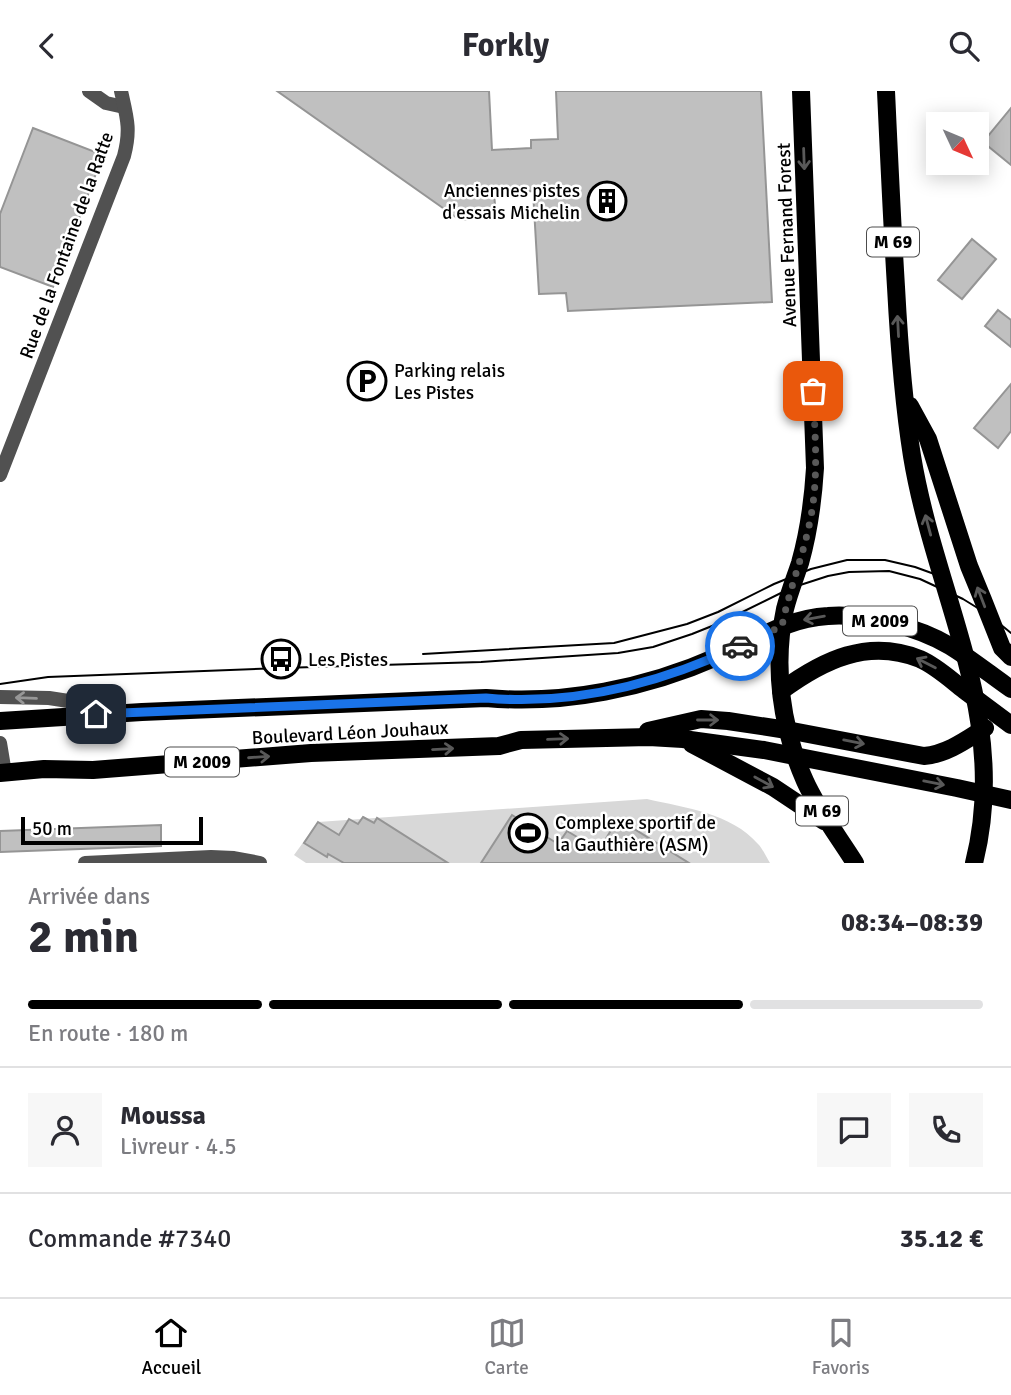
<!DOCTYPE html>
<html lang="fr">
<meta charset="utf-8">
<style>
:root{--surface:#fff;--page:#f7f7f7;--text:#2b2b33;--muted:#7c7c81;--line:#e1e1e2;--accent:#000}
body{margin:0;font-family:Signika,sans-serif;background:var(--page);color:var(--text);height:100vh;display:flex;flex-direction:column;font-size:26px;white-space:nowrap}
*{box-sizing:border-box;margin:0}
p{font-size:23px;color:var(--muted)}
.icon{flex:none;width:38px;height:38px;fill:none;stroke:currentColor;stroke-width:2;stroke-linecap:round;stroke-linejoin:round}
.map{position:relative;height:772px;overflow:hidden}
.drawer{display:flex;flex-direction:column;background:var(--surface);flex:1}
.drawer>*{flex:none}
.needle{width:46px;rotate:134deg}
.buttons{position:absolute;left:926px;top:21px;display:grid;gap:14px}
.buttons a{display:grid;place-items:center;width:63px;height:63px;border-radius:0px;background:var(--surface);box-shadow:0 4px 18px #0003;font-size:35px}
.scale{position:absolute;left:21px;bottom:18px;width:182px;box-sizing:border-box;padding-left:7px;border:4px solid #000;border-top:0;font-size:19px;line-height:24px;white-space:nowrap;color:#000;-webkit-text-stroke:5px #fff;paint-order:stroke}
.pin{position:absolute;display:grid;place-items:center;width:60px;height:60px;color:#fff;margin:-30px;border-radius:14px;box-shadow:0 4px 10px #0006}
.courier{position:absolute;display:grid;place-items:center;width:70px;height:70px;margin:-35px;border:5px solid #1a73e8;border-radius:50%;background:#fff;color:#222;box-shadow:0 2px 9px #0007}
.headline em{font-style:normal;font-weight:700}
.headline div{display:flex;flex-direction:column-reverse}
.headline{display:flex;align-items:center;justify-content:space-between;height:119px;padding:0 28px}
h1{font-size:46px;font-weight:700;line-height:52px}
.bar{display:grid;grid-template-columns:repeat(4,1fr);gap:10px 7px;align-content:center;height:84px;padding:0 28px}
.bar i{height:9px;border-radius:5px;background:var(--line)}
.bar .on{background:var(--accent)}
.bar p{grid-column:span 4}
.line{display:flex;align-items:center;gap:18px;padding:0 28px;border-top:2px solid var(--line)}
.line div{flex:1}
.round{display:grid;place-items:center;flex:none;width:74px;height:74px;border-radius:0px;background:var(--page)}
header{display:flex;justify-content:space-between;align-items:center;height:91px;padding:0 28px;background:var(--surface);font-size:32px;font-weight:700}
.tab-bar{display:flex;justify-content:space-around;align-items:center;height:98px;border-top:2px solid var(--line);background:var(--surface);font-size:19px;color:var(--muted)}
.tab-bar a{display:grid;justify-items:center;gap:4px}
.tab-bar .on{color:var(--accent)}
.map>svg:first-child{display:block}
</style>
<header><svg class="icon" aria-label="back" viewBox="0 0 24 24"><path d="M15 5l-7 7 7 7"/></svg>Forkly<svg class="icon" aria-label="search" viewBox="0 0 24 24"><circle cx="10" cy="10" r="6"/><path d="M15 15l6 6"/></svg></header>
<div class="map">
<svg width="1011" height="772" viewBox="0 0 1011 772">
<rect width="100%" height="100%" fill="#fff"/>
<path fill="#d8d8d8" d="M647 708C686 717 731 722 758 753 763 758 766 766 770 772H306L294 764 318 731Z"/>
<g fill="#c0c0c0" stroke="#959595" stroke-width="2">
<path d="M277 0H489L492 59 531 57V49L558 48 556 0H761L772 211 568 220 566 202 539 203 533 100 494 102 496 126 460 129Z"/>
<path d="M1011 17V74L983 51Z"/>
<path d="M33 37 103 64 53 196 0 176V123Z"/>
<path d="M972 148 996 168 962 208 938 189Z"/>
<path d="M998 219 1011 229V256L985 235Z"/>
<path d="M1011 293V340L998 357 974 337Z"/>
<path d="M512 724 558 753 567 740 599 759 618 728 689 772H481Z"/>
<path d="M363 726 374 732 377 727 448 772H344L328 763 327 766 304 752 318 731 339 744 349 728 358 733Z"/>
<path d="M161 734V755L0 761V740Z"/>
</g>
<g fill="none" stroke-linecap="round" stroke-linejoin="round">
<g stroke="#515151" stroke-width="14">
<path d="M89 0 106 12 124 16"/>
<path d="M0 384 124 65C131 38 127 27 121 0"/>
<path d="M85 772 211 766 234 767 260 772"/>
</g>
<g stroke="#515151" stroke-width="14">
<path d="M0 606 49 607 120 618"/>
<path d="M0 652 5 682"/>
</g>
<g stroke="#000" stroke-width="18">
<path d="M801 0 815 377C813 410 809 440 800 472 795 487 789 502 785 518 773 575 781 636 805 690 818 719 838 745 855 772"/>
<path d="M886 0C889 65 892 131 896 196 899 252 903 309 912 365 935 505 1011 626 974 772"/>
<path d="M910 315 928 348 969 475 983 509 1002 557 1011 566"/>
<path d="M781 600C823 569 868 547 920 568 936 575 950 588 964 599 980 611 995 622 1011 634"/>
<path d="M0 630 142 621 486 607C564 614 647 597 719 565 755 549 788 527 828 525 865 522 918 536 950 555 971 568 991 584 1011 598"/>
<path d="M648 640 701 628 728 630 787 639 924 665C947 663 966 649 985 637"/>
<path d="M692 653 773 696 824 730"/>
<path d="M0 682 44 678 93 679 311 662 499 655 521 649 649 646 683 648 764 659 957 697 1011 709"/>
</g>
<g stroke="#000" stroke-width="2">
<path d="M423 563 614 552 687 533 718 521 774 493 811 478 847 469H885L915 476 937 484"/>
<path d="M0 593 48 586 281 577 481 571 618 562 653 556 692 543 722 531 791 497 828 485 849 481 889 480 920 488 963 508 989 524 1011 542"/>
</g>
</g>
<defs><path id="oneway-shaft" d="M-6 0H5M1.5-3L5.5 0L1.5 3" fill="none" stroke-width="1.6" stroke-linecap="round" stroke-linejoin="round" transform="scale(1.75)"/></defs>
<g stroke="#595959">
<use href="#oneway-shaft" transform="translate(804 68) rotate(88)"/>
<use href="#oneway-shaft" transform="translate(898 235) rotate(-93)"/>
<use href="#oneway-shaft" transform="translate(928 434) rotate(-105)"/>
<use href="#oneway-shaft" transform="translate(981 506) rotate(-111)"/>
<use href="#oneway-shaft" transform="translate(814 527) rotate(170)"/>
<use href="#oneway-shaft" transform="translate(926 572) rotate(-153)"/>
<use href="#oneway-shaft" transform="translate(708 629)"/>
<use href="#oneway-shaft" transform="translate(558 648) rotate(-2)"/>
<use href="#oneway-shaft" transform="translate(854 651) rotate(11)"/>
<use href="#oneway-shaft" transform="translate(443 658) rotate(-3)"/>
<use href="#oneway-shaft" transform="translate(259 666) rotate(-4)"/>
<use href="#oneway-shaft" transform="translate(764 691) rotate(29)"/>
<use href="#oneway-shaft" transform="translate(934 692) rotate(11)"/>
</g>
<use stroke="#979797" href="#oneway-shaft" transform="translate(26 607) rotate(-178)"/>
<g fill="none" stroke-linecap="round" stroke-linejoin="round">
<path stroke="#595959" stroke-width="7" stroke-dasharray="0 12.6" d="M740 555 782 535C789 499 803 466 810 430 819 388 815 343 813 300"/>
<path stroke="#1a73e8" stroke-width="9" d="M96 623 486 607C574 615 661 592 740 555"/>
</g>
<defs>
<symbol id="building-ring" viewBox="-11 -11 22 22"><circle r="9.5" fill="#fff" stroke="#000" stroke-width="1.5"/><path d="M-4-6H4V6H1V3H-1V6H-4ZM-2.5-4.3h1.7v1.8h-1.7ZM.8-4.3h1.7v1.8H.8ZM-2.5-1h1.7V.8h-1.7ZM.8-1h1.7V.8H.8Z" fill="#000"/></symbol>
<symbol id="parking-ring" viewBox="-11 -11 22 22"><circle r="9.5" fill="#fff" stroke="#000" stroke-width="1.5"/><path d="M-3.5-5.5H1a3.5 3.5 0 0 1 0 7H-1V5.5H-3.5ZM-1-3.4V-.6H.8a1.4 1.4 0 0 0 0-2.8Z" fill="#000"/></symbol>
<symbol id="bus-ring" viewBox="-11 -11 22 22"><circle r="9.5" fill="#fff" stroke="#000" stroke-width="1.5"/><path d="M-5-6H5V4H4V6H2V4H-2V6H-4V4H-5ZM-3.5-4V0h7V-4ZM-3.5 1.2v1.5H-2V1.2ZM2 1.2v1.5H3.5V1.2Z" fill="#000"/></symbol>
<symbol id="stadium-ring" viewBox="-11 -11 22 22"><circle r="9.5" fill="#fff" stroke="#000" stroke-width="1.5"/><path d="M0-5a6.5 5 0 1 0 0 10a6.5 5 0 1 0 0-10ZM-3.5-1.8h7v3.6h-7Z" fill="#000"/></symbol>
</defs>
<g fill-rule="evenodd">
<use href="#building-ring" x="585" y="88" width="44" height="44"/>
<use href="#parking-ring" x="345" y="268" width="44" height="44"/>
<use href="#bus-ring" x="259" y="546" width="44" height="44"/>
<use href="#stadium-ring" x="506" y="720" width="44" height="44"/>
</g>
<g text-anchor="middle" stroke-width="5" stroke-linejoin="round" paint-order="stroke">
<g fill="#fff" stroke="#4c4c4c" stroke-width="2">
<rect x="867" y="136.5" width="52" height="29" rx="5"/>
<rect x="843" y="515.5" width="74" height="29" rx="5"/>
<rect x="165" y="656.5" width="74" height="29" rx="5"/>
<rect x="796" y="705.5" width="52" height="29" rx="5"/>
</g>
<g font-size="18" font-weight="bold" fill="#000">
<text x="893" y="157">M 69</text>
<text x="880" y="536">M 2009</text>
<text x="202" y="677">M 2009</text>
<text x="822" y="726">M 69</text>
</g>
<g font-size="19" fill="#000" stroke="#fff" text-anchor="start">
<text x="580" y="106" text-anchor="end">Anciennes pistes<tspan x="580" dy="22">d'essais Michelin</tspan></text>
<text x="394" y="286">Parking relais<tspan x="394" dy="22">Les Pistes</tspan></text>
<text x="308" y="575">Les Pistes</text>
<text x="555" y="738">Complexe sportif de<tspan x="555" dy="22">la Gauthière (ASM)</tspan></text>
</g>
<g font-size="19" fill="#000" stroke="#fff">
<text transform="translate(786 144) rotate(-92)" y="7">Avenue Fernand Forest</text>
<text transform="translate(66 154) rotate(-70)" y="7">Rue de la Fontaine de la Ratte</text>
<text transform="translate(350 641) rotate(-3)" y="7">Boulevard Léon Jouhaux</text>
</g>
</g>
</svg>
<div class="buttons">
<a><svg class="needle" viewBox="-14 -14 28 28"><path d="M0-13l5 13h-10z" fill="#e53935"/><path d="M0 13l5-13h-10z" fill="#7c7c81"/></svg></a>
</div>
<div class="scale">50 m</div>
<div class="pin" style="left:813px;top:300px;background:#ea580c"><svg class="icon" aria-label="bag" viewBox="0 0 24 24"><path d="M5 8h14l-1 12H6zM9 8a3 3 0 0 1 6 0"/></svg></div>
<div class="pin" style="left:96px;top:623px;background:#1f2937"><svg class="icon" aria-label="home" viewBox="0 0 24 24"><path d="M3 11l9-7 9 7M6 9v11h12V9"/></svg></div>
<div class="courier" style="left:740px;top:555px"><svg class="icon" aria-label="car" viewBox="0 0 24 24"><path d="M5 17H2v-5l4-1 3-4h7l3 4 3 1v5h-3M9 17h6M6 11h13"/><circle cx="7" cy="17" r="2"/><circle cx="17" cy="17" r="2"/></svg></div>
</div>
<section class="drawer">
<div class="headline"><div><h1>2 min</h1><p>Arrivée dans</p></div><em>08:34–08:39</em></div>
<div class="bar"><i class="on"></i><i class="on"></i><i class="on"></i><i></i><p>En route · 180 m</p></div>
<div class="line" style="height:126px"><a class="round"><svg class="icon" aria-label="person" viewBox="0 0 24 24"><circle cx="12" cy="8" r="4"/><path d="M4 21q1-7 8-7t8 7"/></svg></a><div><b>Moussa</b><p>Livreur · 4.5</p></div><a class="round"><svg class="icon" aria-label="chat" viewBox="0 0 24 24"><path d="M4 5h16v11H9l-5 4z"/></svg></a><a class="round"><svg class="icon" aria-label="phone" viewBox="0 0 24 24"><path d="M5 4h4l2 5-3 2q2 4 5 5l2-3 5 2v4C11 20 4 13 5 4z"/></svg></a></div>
<div class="line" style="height:91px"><div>Commande #7340</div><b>35.12 €</b></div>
</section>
<nav class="tab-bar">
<a class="on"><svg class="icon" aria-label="home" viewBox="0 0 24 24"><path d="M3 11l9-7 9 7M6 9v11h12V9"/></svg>Accueil</a>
<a><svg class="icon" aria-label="map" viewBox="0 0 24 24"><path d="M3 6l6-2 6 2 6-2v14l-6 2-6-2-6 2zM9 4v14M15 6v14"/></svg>Carte</a>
<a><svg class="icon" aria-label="saved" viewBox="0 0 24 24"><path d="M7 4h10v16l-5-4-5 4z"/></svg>Favoris</a>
</nav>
